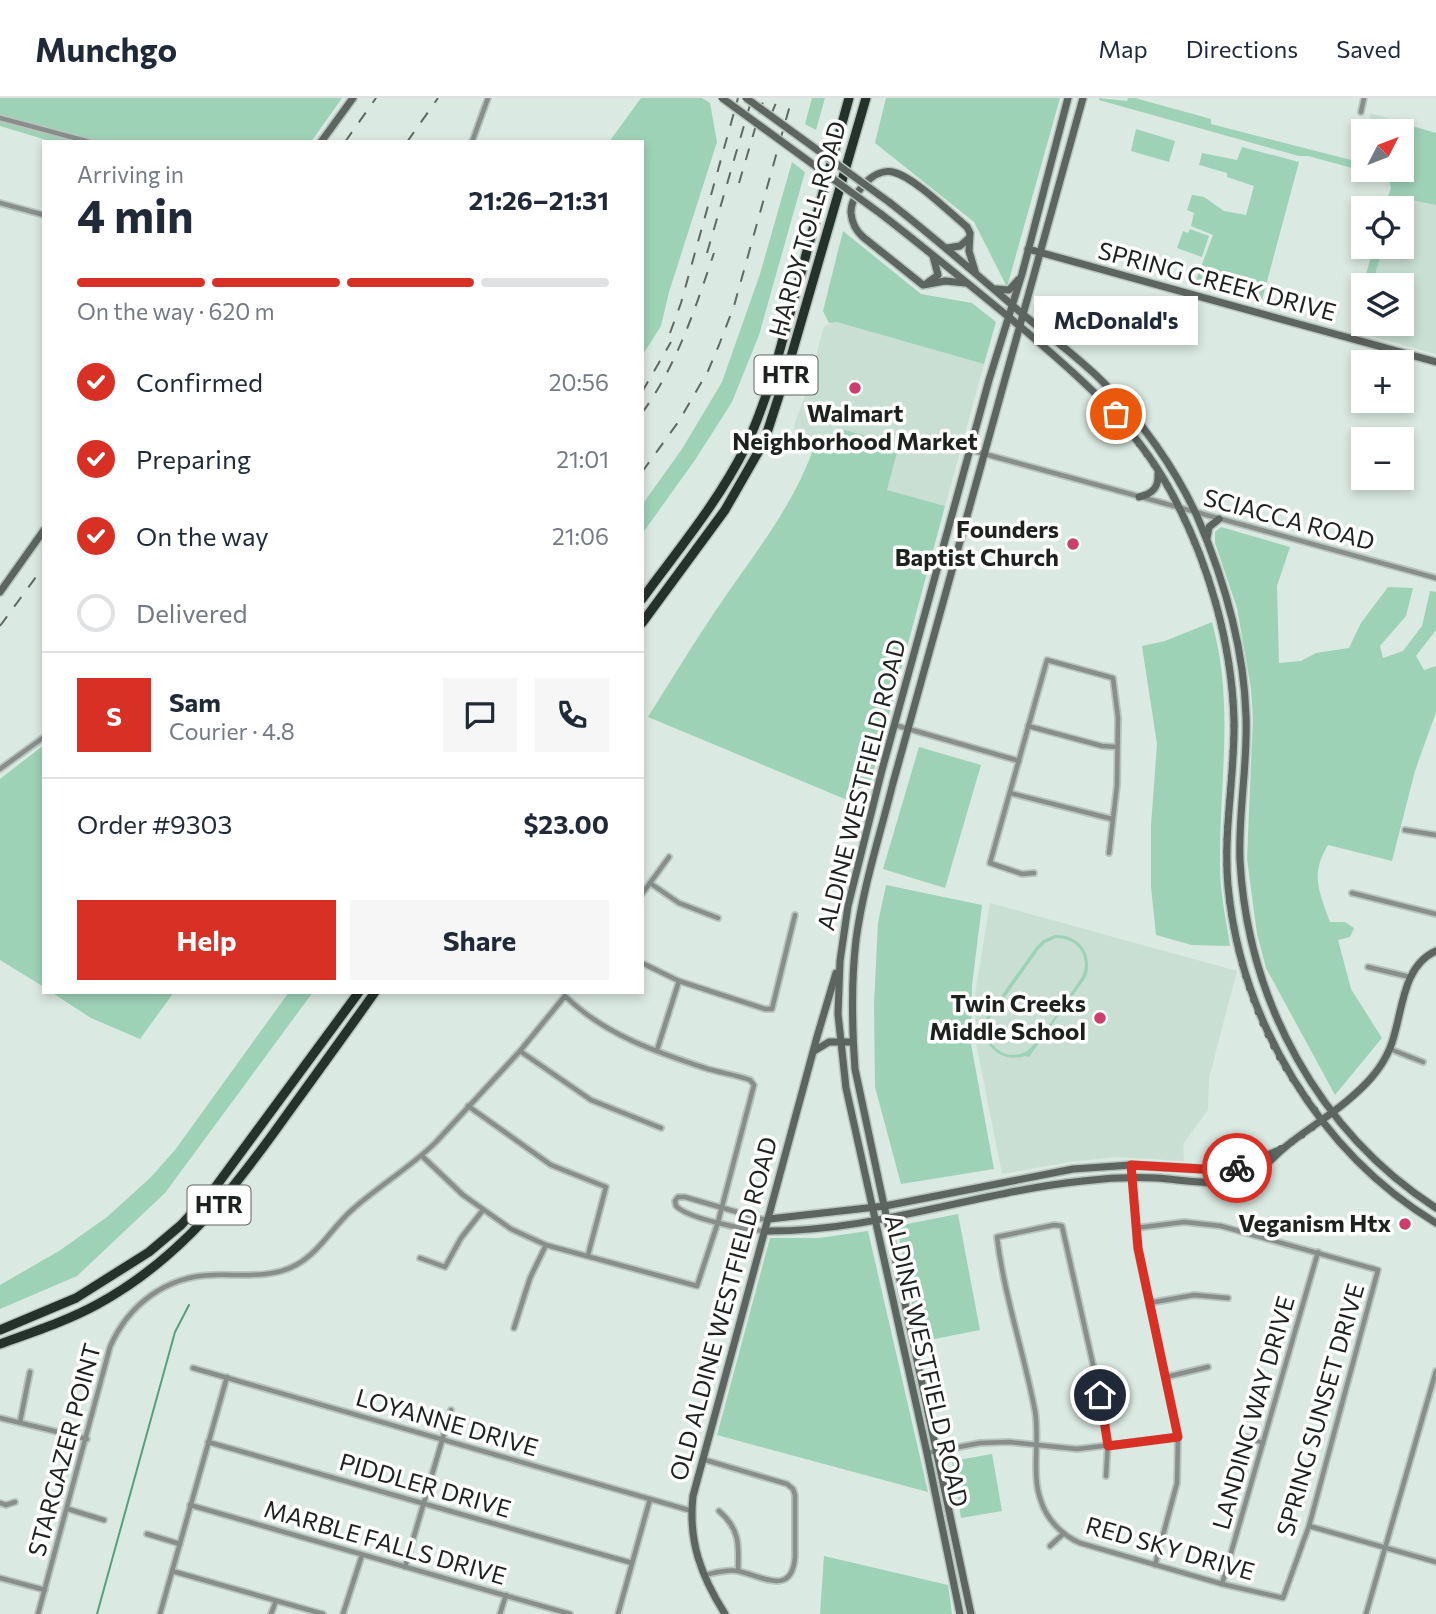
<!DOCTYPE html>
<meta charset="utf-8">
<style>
:root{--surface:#fff;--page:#f6f6f7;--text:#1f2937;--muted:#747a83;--line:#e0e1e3;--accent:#d93025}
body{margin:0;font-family:Commissioner,sans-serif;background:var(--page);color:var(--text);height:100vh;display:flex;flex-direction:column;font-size:26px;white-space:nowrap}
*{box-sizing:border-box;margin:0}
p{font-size:23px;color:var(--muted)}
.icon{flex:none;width:38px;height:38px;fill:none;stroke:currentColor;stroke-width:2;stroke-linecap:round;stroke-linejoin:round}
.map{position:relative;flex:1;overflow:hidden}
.sheet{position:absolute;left:42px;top:42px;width:602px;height:854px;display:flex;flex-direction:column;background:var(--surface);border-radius:0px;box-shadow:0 4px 10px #0003}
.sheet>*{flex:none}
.needle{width:46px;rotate:48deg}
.tools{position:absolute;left:1351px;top:21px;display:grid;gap:14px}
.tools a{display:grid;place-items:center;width:63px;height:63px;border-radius:0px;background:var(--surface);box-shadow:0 4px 10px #0003;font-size:35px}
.pin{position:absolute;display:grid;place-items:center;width:60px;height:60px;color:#fff;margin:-30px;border:4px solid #fff;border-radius:50%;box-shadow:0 2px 7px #0007}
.courier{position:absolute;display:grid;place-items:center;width:70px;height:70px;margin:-35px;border:5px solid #d93025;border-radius:50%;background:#fff;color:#222;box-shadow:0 2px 9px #0007}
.bubble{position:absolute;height:49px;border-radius:0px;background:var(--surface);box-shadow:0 4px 10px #0003;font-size:23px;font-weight:700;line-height:49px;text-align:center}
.head em{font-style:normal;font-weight:700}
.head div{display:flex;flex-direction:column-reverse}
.head{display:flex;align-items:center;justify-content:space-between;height:119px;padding:0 35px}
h1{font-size:46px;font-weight:700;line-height:52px}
.bar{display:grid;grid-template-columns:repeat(4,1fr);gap:10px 7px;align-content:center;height:84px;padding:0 35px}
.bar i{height:9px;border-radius:5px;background:var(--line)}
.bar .current{background:var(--accent)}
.bar p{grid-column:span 4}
.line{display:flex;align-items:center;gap:18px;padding:0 35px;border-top:2px solid var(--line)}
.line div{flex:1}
.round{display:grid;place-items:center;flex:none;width:74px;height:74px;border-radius:0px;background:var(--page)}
ol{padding:0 35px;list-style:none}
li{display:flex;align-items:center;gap:21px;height:77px}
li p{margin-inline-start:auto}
li .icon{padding:7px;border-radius:50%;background:var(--accent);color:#fff;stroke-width:4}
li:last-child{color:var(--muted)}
li i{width:38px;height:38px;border:4px solid var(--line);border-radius:50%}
.primary-button{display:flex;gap:14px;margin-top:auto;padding:14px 35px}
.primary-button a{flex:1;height:80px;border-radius:0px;background:var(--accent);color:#fff;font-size:28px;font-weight:700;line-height:80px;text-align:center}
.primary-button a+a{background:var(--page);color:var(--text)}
header{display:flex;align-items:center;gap:42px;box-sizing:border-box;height:98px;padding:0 35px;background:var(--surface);border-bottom:2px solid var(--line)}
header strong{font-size:33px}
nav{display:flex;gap:38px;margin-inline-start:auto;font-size:24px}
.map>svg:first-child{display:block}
</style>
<header>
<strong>Munchgo</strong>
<nav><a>Map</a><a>Directions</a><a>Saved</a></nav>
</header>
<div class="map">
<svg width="1436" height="1516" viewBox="0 0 1436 1516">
<rect width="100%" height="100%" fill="#dae9e1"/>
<g fill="#c9dfd3">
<path d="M1370 15 1436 35V256L1356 234 1363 209V226H1402V187H1369L1380 149H1402V110H1390L1411 32 1369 20Z"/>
<path d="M837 223 984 266 945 408 886 392 838 340 826 348 795 340 794 327 807 293 824 228Z"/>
<path d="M990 805 1237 873 1209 980 1208 1012 1183 1046 1184 1063 1116 1059 1069 1064 1002 1076 976 945 975 896Z"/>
</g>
<g fill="#9ed2b7" fill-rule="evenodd">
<path d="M0 0H342L311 44H53L0 28Z"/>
<path d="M641 0H702L710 5 717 44 669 194 661 228 642 258V44H609Z"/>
<path d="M812 0H825L816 32 805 26Z"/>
<path d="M886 0H1060L1007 189 974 124 875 45Z"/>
<path d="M1099 0 1127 3 1128 0H1135L1211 21V26L1363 65V72H1389L1399 74 1412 28 1436 35V107L1397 99 1394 110H1385L1391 89 1389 83 1378 77 1308 58H1299L1099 2Z"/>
<path d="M1136 31 1175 43 1169 64 1131 53Z"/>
<path d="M1242 49 1299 64 1262 202 1196 182 1213 137 1191 128 1194 115 1187 112 1192 97 1204 99 1224 113 1246 117 1254 88 1227 79V75L1199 67 1202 55 1237 62Z"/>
<path d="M792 64 805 74 759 237 732 304 695 362 642 436V407L682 351 722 284 760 176Z"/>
<path d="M1190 131 1209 138 1202 159 1177 150 1183 133 1188 135Z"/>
<path d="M843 133 921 196 972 205 996 224 984 266 837 224 829 225 823 213Z"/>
<path d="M1374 149H1383L1372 187H1363V216L1360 228 1364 229 1362 234H1354L1352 223Z"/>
<path d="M841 331 899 347 887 392 945 408 864 709 648 619C670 584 691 549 714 515 750 461 794 409 815 346 828 348 837 344 841 331Z"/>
<path d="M1221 429 1290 449 1277 488 1279 565 1301 563 1316 555 1349 550 1361 525 1388 489 1413 490 1406 518 1380 548 1383 560 1403 553 1422 528 1430 493 1436 494V532L1416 558 1424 572 1436 568V614L1415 673 1392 763 1328 747C1310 776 1319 794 1330 824H1345L1354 830 1350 839 1338 842 1351 891 1382 940 1335 997 1266 870 1257 836 1247 761 1253 620 1251 591 1237 510 1215 445V434Z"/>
<path d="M1212 524C1235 607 1219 684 1220 768 1220 795 1226 821 1230 848L1192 847 1156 837 1151 789V727L1157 646 1142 548 1165 543Z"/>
<path d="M44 647V889L0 862V681Z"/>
<path d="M919 649 981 667 945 790 883 771Z"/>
<path d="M886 787 982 807 972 887 971 946 994 1071 901 1086 875 989 874 906 878 825Z"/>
<path d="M1055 837C1079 836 1094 856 1086 879L1029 959 1026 958C999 966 978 945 987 918L1036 849 1043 842ZM1056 840C1077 840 1090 857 1083 877 1073 892 1039 945 1027 953 1017 959 1004 958 996 950 987 942 986 931 990 920L1039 851 1045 845Z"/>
<path d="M51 894H174L140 941 91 920Z"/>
<path d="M289 894H313L165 1095 77 1178 0 1211V1187L59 1153 107 1119 150 1080 175 1052Z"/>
<path d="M958 1116 980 1232 919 1244 897 1128Z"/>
<path d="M868 1133 928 1394 717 1337 770 1140H819Z"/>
<path d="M992 1356 1002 1413 961 1420 952 1363Z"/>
<path d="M824 1458 948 1487 952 1516H820Z"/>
</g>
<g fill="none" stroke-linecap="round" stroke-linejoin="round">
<path stroke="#55a17e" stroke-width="2" d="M97 1516 175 1234 189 1207"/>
<defs>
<g id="street">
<path d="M1361 14 1364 0"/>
<path d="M0 20 90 44"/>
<path d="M472 44 488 0"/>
<path d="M0 105 44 117"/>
<path d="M970 352 1436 480"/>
<path d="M895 627 1019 663"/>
<path d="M1028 628 1102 648 1117 649"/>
<path d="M0 671 44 639"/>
<path d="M1010 695 1112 721"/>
<path d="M1405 732 1436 737"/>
<path d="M1034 775 1022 776 990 765 1047 562 1113 580 1118 620 1117 687 1109 755"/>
<path d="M650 785 679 805 718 820"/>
<path d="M1352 795 1436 816"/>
<path d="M642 796 669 759"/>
<path d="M642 865 679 883 765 911H772L795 817"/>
<path d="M1368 869 1410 879"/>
<path d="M1390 951 1423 964"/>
<path d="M657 952 679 883"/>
<path d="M520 953 591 1002 661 1030"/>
<path d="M468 1008 551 1067 606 1089 588 1157"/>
<path d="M1131 1067 1137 1150 1178 1339 1177 1385 1155 1467"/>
<path d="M765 1133C746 1132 689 1121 676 1108L675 1103 678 1099H685L761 1121H768"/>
<path d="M420 1160 445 1169 461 1140 483 1112"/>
<path d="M1149 1205 1194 1197 1228 1200"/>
<path d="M514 1230 530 1180 546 1147"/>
<path d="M193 1270 692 1413"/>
<path d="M1166 1279 1208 1269"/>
<path d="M0 1320 87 1341"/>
<path d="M20 1324 30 1274"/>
<path d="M1246 1339 1263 1345"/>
<path d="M208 1344 632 1465"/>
<path d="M927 1355 980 1345 1009 1344 1077 1351 1178 1339"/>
<path d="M702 1361 787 1386 793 1391 795 1397V1459C792 1499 762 1478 738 1473 727 1471 715 1475 704 1477"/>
<path d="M1106 1378 1108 1343 1105 1320 1062 1128 1054 1127 997 1139C1004 1197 1024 1255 1035 1313 1040 1342 1031 1377 1041 1403 1047 1422 1062 1437 1080 1445L1222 1486 1283 1500 1309 1428 1378 1172 1221 1128 1184 1124 1136 1130"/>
<path d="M0 1405 6 1407 15 1404"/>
<path d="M190 1407 570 1516"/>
<path d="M68 1411 104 1422"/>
<path d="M719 1413C740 1431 739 1447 738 1473"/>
<path d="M1309 1428 1436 1464"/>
<path d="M147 1436 180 1446"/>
<path d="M1050 1448 1063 1436"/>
<path d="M405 1469 451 1312"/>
<path d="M172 1473 323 1516"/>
<path d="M0 1480 45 1492"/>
<path d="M1222 1486 1318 1154"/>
<path d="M38 1516 110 1249C128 1207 166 1178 213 1177 241 1176 271 1181 296 1167 320 1154 333 1128 353 1111 380 1087 411 1069 436 1044L520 953 565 898C605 937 656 954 708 971 722 975 737 977 750 982L754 987 718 1124 697 1188 546 1147 511 1131 463 1097 422 1058"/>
<path d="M160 1516 227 1279"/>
<path d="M271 1516 276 1503"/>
<path d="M343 1516 362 1457"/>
<path d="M500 1516 506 1497"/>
<path d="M618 1516 650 1401"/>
<path d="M1366 1516 1436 1273"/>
</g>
<g id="secondary">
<path d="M321 44 353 0"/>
<path d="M889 104C934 139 976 176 1019 213 1047 237 1077 258 1103 284 1140 321 1175 370 1197 418 1224 481 1244 548 1246 618 1248 666 1238 715 1240 763 1248 903 1318 1033 1436 1110"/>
<path d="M881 116C925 150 967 185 1010 220 1071 271 1133 323 1171 394 1208 462 1232 545 1234 623 1235 678 1223 733 1228 788 1241 923 1319 1054 1436 1125"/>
<path d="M947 150 960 148 969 140"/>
<path d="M1028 151 1436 264"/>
<path d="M927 185 938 177 933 158"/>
<path d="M966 185 945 183 923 187 863 139C856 133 852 125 851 115 850 97 874 69 893 74 914 79 949 114 967 129L970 135 969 153 975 173"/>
<path d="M996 191 1009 192 1018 182"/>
<path d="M1139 399C1152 396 1159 390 1158 376"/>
<path d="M1207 440 1209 429 1219 421"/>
<path d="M0 494 44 432"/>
<path d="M814 953 829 944H853"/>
<path d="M769 1121 885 1108 1073 1071 1131 1067 1220 1072 1238 1070 1277 1053"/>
<path d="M765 1133C874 1134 976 1094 1083 1083 1108 1080 1133 1079 1157 1080 1185 1082 1214 1089 1241 1080 1260 1075 1270 1062 1284 1050 1304 1033 1327 1020 1347 1003 1365 988 1381 972 1390 950 1403 919 1400 869 1436 853"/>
<path d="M725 1516C701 1478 688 1443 693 1398L817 939 836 875"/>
<path d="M960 1516 927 1355 846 990 838 916 840 863 848 808 882 672 989 282 1022 176 1068 0"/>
<path d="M971 1516 855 971C852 929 851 884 856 842 863 789 880 737 893 685L1083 0"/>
</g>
<g id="highway">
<path d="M642 501C678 452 719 403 746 348 757 325 765 301 773 277L849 0"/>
<path d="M642 525 725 412 764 344 786 276 866 0"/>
<path d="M0 1232 76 1200 149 1154 181 1127 214 1091 359 894"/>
<path d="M0 1246C33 1234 67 1223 98 1206 182 1160 234 1091 288 1015 317 975 346 935 375 894"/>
</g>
</defs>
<use href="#street" stroke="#b8c5be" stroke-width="8"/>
<use href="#secondary" stroke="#b8c5be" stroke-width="10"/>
<use href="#highway" stroke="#b8c5be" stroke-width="12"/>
<use href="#street" stroke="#888e8b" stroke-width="4.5"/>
<use href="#secondary" stroke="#5d6561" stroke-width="7"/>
<use href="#highway" stroke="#25312b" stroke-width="9"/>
<g stroke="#606964" stroke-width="2" stroke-dasharray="12 12" stroke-linecap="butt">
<path d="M771 17 778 0"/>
<path d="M345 44 376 0"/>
<path d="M407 44 438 0"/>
<path d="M739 85 764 0"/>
<path d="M707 155 752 0"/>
<path d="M670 235 681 205 738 0"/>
<path d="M642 294 671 244"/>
<path d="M642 315C677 267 695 211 714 155"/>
<path d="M642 374 679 323 708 273 719 247 734 208 792 0"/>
<path d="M0 528 44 468"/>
</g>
<defs>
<g id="secondary-bridge">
<path d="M722 0 881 116"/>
<path d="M746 0 889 104"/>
</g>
</defs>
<use href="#secondary-bridge" stroke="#b8c5be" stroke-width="10" stroke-linecap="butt"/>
<use href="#secondary-bridge" stroke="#5d6561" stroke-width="7"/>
</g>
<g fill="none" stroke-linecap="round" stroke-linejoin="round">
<path stroke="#5f6863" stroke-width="7" stroke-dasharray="0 12.6" d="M1116 316C1136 341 1156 366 1171 394 1208 463 1232 545 1234 623 1234 678 1223 733 1228 788 1233 844 1252 911 1280 960 1292 982 1308 1002 1322 1022 1295 1043 1269 1060 1237 1070"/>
<path stroke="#d93025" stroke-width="9" d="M1100 1297 1108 1348 1178 1339 1138 1150 1131 1067 1220 1072 1237 1070"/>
</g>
<g fill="#cb3e6d" stroke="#fff" stroke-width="2.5">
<circle cx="855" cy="290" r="7"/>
<circle cx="1073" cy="446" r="7"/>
<circle cx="1100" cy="920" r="7"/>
<circle cx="1405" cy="1126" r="7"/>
</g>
<g text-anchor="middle" stroke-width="7" stroke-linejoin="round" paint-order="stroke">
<g fill="#fff" stroke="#616462" stroke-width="2">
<rect x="754.5" y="257.5" width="63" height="39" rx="5"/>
<rect x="187.5" y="1087.5" width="63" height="39" rx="5"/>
</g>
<g font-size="23" font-weight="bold" fill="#1d221f">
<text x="786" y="285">HTR</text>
<text x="219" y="1115">HTR</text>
</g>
<g font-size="24" fill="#1d221f" stroke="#fff">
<text transform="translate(808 131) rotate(-74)" y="8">HARDY TOLL ROAD</text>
<text transform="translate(1217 184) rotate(15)" y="8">SPRING CREEK DRIVE</text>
<text transform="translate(1289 422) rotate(15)" y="8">SCIACCA ROAD</text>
<text transform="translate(862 687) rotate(-76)" y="8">ALDINE WESTFIELD ROAD</text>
<text transform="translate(724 1211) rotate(-75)" y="8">OLD ALDINE WESTFIELD ROAD</text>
<text transform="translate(926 1263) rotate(77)" y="8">ALDINE WESTFIELD ROAD</text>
<text transform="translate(1321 1312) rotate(-74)" y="8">SPRING SUNSET DRIVE</text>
<text transform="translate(1254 1315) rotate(-74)" y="8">LANDING WAY DRIVE</text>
<text transform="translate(447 1325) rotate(16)" y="8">LOYANNE DRIVE</text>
<text transform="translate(65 1352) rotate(-75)" y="8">STARGAZER POINT</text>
<text transform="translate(425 1388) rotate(16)" y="8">PIDDLER DRIVE</text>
<text transform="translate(385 1445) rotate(16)" y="8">MARBLE FALLS DRIVE</text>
<text transform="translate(1170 1451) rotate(16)" y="8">RED SKY DRIVE</text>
</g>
<g font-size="24" font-weight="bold" fill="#1d221f" stroke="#fff" text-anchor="end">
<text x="855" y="324" text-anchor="middle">Walmart<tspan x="855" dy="28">Neighborhood Market</tspan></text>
<text x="1059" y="440">Founders<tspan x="1059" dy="28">Baptist Church</tspan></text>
<text x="1086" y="914">Twin Creeks<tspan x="1086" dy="28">Middle School</tspan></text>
<text x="1391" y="1134">Veganism Htx</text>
</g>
</g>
</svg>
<div class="tools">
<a><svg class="needle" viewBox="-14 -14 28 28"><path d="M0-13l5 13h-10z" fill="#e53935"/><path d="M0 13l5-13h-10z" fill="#747a83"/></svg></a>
<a><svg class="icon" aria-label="locate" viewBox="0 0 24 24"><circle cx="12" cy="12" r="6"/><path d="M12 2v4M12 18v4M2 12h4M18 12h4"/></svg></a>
<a><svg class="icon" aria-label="layers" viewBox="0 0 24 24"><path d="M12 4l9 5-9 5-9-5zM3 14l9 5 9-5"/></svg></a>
<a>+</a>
<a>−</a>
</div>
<div class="pin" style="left:1116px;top:316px;background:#ea580c"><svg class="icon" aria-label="bag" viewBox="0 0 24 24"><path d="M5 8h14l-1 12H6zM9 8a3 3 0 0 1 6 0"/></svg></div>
<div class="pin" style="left:1100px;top:1297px;background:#1f2937"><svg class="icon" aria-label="home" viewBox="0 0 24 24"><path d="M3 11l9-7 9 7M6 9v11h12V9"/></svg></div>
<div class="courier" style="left:1237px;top:1070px"><svg class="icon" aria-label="bike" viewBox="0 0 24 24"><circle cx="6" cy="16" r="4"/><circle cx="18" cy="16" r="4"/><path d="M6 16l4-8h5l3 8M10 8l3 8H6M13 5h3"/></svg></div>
<div class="bubble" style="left:1034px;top:198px;width:164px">McDonald's</div>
<section class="sheet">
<div class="head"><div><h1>4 min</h1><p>Arriving in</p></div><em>21:26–21:31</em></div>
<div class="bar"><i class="current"></i><i class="current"></i><i class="current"></i><i></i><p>On the way · 620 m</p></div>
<ol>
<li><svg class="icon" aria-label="check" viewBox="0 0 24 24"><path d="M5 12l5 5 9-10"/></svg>Confirmed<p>20:56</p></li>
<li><svg class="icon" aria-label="check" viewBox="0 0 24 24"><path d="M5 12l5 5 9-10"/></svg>Preparing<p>21:01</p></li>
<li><svg class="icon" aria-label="check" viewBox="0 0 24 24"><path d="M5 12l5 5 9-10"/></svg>On the way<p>21:06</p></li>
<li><i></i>Delivered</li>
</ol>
<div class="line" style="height:126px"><b class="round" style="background:var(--accent);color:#fff">S</b><div><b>Sam</b><p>Courier · 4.8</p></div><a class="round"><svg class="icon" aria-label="chat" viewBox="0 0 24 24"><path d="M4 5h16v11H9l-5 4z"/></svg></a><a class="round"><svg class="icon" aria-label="phone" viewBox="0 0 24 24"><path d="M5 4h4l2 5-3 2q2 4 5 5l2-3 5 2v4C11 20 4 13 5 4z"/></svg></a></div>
<div class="line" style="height:91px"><div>Order #9303</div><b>$23.00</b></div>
<div class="primary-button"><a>Help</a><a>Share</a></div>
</section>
</div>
